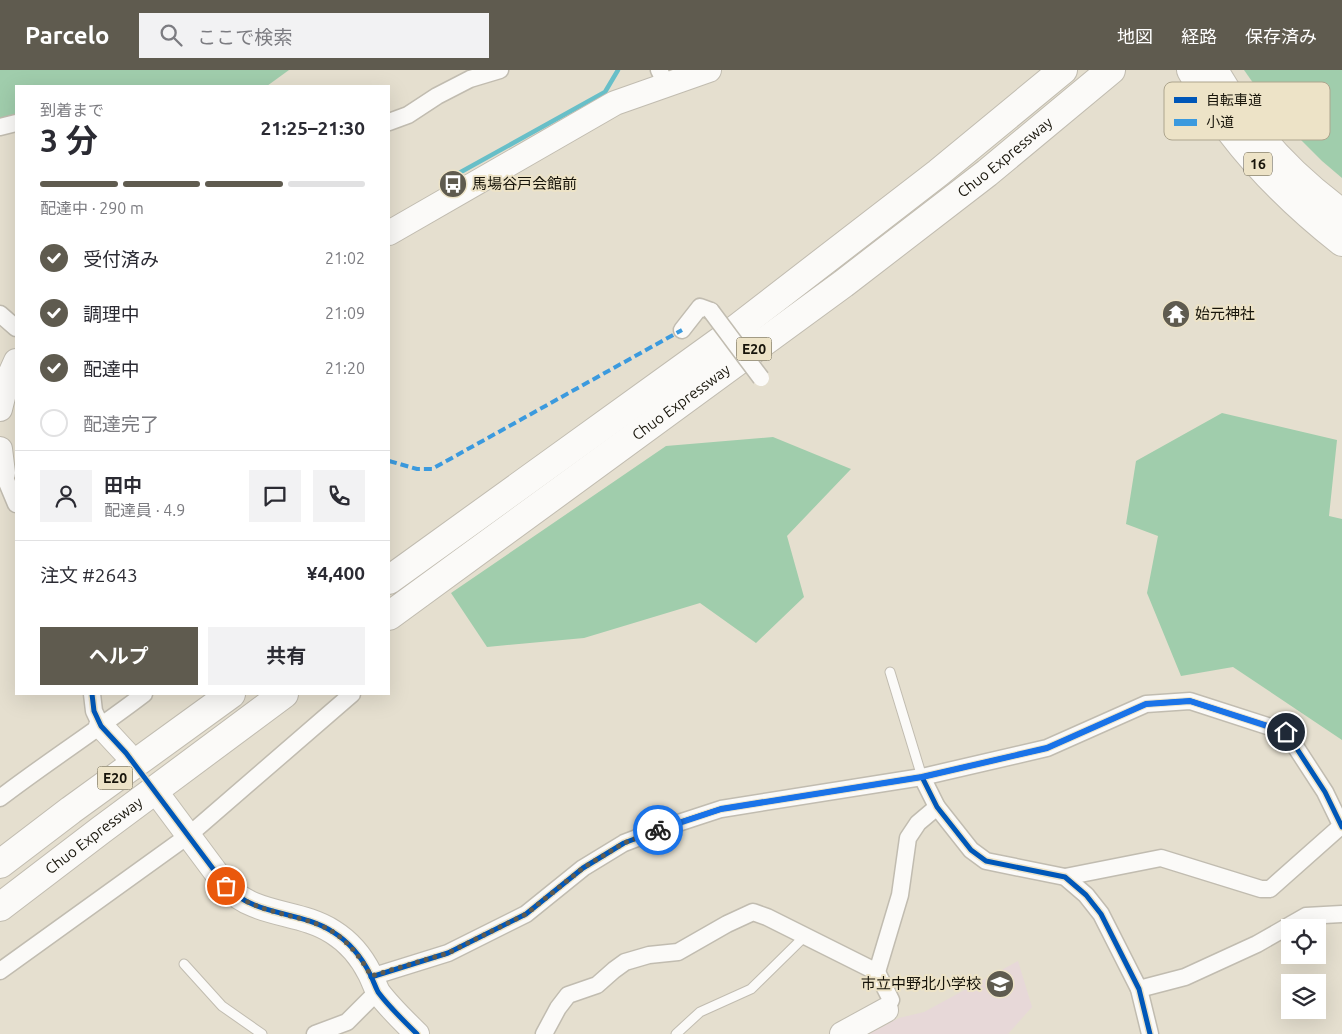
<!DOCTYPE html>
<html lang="ja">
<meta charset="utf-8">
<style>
:root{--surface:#fff;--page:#f2f2f3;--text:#2b2b33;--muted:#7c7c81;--line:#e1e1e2;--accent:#5f5b4f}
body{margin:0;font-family:Ubuntu,"Noto Sans JP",sans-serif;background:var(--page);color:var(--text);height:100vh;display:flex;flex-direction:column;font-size:19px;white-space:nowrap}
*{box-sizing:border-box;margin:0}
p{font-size:16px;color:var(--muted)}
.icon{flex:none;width:28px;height:28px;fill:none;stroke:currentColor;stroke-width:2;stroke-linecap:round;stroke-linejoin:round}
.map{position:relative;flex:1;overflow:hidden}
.panel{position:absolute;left:15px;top:15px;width:375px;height:610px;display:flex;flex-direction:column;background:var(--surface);border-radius:0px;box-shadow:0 5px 20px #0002}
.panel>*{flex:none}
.fabs{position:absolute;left:1281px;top:849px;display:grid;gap:10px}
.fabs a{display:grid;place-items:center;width:45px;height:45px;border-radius:0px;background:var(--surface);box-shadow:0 5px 20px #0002;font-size:25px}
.pin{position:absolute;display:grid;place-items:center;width:42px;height:42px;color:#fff;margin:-21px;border:2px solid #fff;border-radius:50%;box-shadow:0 1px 5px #0007}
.courier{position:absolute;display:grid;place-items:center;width:50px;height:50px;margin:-25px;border:4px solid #1a73e8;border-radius:50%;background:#fff;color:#222;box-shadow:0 1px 6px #0007}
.headline em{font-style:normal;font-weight:700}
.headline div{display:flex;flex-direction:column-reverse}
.headline{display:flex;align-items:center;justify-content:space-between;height:85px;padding:0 25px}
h1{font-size:32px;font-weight:700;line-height:38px}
.bar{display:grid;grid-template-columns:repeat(4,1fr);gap:8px 5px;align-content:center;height:60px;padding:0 25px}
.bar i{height:6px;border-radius:4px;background:var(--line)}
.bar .current{background:var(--accent)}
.bar p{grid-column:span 4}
.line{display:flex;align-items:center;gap:12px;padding:0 25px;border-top:1px solid var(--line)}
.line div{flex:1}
.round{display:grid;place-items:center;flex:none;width:52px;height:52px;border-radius:0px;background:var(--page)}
ol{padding:0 25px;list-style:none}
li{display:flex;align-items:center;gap:15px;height:55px}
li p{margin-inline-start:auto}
li .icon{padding:5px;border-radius:50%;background:var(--accent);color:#fff;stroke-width:4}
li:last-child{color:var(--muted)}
li i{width:28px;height:28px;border:2px solid var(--line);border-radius:50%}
.button{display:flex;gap:10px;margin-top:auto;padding:10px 25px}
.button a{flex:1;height:58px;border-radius:0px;background:var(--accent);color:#fff;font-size:20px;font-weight:700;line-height:58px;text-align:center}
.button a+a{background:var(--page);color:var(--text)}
header{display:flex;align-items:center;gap:30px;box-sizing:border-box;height:70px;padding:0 25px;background:var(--accent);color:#fff}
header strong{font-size:24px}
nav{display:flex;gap:28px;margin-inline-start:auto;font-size:18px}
.search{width:350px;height:45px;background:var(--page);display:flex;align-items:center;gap:12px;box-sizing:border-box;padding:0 18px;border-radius:0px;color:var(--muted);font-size:19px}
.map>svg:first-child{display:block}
</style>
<header>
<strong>Parcelo</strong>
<div class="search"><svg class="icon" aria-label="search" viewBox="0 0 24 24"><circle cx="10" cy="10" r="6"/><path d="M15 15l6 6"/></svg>ここで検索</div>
<nav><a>地図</a><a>経路</a><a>保存済み</a></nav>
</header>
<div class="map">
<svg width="1342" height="964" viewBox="0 0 1342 964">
<rect width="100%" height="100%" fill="#e5dfcf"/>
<path fill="#e7d8d8" d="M1018 891 1032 937 1008 964H869L899 948 924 942Z"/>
<g fill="#a0cdac">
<path d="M0 0H289L267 16H16V45L0 48Z"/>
<path d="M1244 0H1342V108L1322 91 1275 44Z"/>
<path d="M1222 343 1337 370 1329 446 1342 449V670L1233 597 1181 606 1147 523 1158 466 1126 454 1136 391Z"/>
<path d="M773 367 851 399 787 466 804 527 756 573 700 533 584 568 487 577 451 523 666 376Z"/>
</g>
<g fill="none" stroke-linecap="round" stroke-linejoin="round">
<path stroke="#68bfc8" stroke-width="4.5" d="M459 103 605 22 618 0"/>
<defs>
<g id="lane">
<path d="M890 602 922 707"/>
<path d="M184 894 222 936 262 964"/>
<path d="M676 964 700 942 751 919 805 866"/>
</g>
<g id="street">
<path d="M659 0 666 14"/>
<path d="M389 52 408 45 437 26 470 9 500 0"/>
<path d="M0 57 16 53"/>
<path d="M0 244 16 258"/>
<path d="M682 260 700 237 711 241"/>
<path d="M0 403H3L16 434"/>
<path d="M92 624 94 641 101 656"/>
<path d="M922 707 937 737 971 780 986 791 1065 807 1086 825 1101 844 1139 919 1150 964"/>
<path d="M0 728C47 692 97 660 144 624"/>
<path d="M1065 807 1161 788 1261 819H1270L1341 756"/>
<path d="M0 901 189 765 352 624"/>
<path d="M877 902 900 825 908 768 918 753 937 737"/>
<path d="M371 907 448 883 526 844 583 798 624 773 666 757 721 739 922 707 1047 678 1146 634 1190 631 1286 662 1325 722 1342 757"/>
<path d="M1139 919 1185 907 1257 874 1306 846 1342 844"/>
<path d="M315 964 347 952 378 921"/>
<path d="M544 964 558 938 568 925 597 915 614 900 625 892 649 885 678 882 727 854 753 842 767 847 877 902 891 930 886 940"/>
</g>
<g id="secondary">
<path d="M389 163 615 33 709 0"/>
<path d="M0 339 7 311 16 291"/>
<path d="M0 379 3 403"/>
<path d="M101 656 126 683"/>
<path d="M162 730 226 816C255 847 299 840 333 862 349 872 362 888 370 904 373 910 375 916 378 922 389 937 404 951 417 964"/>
<path d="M842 964 886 940"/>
</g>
<g id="highway">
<path d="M1191 0C1228 68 1282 125 1342 172"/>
<path d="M1214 0C1246 57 1289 105 1342 143"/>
<path d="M389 510 723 269 938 103 1063 0"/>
<path id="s1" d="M389 546 843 214 987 103 1111 0"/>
<path d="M0 794 71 740 231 624"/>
<path id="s2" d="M0 837 101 760 284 624"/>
</g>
</defs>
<use href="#lane" stroke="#c1bcb0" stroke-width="11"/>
<use href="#street" stroke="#c1bcb0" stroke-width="19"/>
<use href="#secondary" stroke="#c1bcb0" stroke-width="26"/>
<use href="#highway" stroke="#c1bcb0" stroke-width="30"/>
<use href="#lane" stroke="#fbfaf8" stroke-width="9"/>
<use href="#street" stroke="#fbfaf8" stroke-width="16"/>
<use href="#secondary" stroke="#fbfaf8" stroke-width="24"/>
<use href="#highway" stroke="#fbfaf8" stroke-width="28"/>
<defs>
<path id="street-bridge" d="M711 241 761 308"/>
</defs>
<use href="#street-bridge" stroke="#c1bcb0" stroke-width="19" stroke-linecap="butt"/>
<use href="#street-bridge" stroke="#fbfaf8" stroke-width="16"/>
<path stroke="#3b9ade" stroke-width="4" stroke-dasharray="8 4" stroke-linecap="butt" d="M389 391 417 399H432L682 260"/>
<defs>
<g id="cycleway">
<path d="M92 624 94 641 101 656 126 683 226 816C255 847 299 840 333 862 349 872 362 888 370 904 373 910 375 916 378 922 389 937 404 951 417 964"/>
<path d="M922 707 937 737 971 780 986 791 1065 807 1086 825 1101 844 1139 919 1150 964"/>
<path d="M371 907 448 883 526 844 583 798 624 773 666 757 721 739 922 707 1047 678 1146 634 1190 631 1286 662 1325 722 1342 757"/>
</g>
</defs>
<use href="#cycleway" stroke="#ede3c7" stroke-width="8"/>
<use href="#cycleway" stroke="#0057b8" stroke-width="5"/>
</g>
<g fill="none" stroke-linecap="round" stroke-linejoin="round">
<path stroke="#5f5b4f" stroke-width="5" stroke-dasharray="0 9" d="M226 816C251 842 286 842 317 854 342 863 359 884 371 906L448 883 526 844 583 798 624 773 658 760"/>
<path stroke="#1a73e8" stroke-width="6" d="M658 760 721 739 922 707 1047 678 1146 634 1190 631 1286 662"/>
</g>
<defs>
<symbol id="bus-disc" viewBox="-11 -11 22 22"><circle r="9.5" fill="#5f5b4f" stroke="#ede3c7"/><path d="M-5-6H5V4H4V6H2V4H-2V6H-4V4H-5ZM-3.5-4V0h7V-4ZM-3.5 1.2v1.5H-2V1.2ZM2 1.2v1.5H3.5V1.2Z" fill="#fff"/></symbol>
<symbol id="temple-disc" viewBox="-11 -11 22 22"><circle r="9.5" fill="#5f5b4f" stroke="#ede3c7"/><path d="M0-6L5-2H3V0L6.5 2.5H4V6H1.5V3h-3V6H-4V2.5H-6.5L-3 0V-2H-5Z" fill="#fff"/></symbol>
<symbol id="school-disc" viewBox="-11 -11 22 22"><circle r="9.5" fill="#5f5b4f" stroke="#ede3c7"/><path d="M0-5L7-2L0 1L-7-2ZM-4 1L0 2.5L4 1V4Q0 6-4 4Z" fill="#fff"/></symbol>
</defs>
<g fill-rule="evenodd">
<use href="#bus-disc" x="437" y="98" width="32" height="32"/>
<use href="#temple-disc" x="1160" y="228" width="32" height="32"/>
<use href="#school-disc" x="984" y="898" width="32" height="32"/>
</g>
<g text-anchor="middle" stroke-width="4" stroke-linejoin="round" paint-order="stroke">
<g fill="#ede3c7" stroke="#575243" stroke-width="1">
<rect x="1244" y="82.5" width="28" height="23" rx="4"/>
<rect x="736.5" y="267.5" width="35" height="23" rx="4"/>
<rect x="97.5" y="696.5" width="35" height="23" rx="4"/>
</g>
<g font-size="14" font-weight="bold" fill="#17140a">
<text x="1258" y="99">16</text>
<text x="754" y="284">E20</text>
<text x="115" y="713">E20</text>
</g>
<g font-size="15" fill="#17140a" stroke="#ede3c7">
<text dy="5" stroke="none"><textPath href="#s1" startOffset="768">Chuo Expressway</textPath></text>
<text dy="5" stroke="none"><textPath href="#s1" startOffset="362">Chuo Expressway</textPath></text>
<text dy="5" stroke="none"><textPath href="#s2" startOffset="118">Chuo Expressway</textPath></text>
</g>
<g font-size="15" fill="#17140a" stroke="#ede3c7" text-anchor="start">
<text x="472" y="119">馬場谷戸会館前</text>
<text x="1195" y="249">始元神社</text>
<text x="981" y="919" text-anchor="end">市立中野北小学校</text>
</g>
</g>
<rect x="1164" y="12" width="166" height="58" rx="8" fill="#ede3c7" stroke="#ada58e" stroke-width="1"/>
<rect x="1174" y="27" width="23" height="6" fill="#0057b8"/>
<rect x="1174" y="49" width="23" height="7" fill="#3b9ade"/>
<g font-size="14" fill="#17140a">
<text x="1206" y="35">自転車道</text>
<text x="1206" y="57">小道</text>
</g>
</svg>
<div class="fabs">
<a><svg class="icon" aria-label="locate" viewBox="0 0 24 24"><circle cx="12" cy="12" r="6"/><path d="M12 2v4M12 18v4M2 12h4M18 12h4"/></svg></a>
<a><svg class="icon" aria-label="layers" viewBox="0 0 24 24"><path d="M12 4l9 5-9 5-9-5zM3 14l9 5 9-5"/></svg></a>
</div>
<div class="pin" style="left:226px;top:816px;background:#ea580c"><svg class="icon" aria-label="bag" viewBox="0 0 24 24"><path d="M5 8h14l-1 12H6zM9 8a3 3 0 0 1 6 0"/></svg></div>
<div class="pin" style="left:1286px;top:662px;background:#1f2937"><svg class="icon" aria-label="home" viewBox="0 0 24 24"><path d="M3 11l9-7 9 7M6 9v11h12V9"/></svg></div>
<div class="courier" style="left:658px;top:760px"><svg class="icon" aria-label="bike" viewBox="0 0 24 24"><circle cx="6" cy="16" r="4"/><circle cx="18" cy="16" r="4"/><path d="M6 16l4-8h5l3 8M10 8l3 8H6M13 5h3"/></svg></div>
<section class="panel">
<div class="headline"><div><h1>3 分</h1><p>到着まで</p></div><em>21:25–21:30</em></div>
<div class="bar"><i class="current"></i><i class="current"></i><i class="current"></i><i></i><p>配達中 · 290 m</p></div>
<ol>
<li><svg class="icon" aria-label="check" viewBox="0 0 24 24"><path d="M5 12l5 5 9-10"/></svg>受付済み<p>21:02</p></li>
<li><svg class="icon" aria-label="check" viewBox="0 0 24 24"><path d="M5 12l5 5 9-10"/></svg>調理中<p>21:09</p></li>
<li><svg class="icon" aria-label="check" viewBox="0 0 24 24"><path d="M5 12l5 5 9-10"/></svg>配達中<p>21:20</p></li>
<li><i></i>配達完了</li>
</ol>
<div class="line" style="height:90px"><a class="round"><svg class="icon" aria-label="person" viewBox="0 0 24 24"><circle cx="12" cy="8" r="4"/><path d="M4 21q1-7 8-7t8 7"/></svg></a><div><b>田中</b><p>配達員 · 4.9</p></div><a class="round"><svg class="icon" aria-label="chat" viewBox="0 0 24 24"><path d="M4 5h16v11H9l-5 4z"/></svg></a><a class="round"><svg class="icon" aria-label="phone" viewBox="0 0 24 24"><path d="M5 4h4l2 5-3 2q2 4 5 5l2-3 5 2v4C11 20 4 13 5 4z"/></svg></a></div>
<div class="line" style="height:65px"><div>注文 #2643</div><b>¥4,400</b></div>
<div class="button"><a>ヘルプ</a><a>共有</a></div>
</section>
</div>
